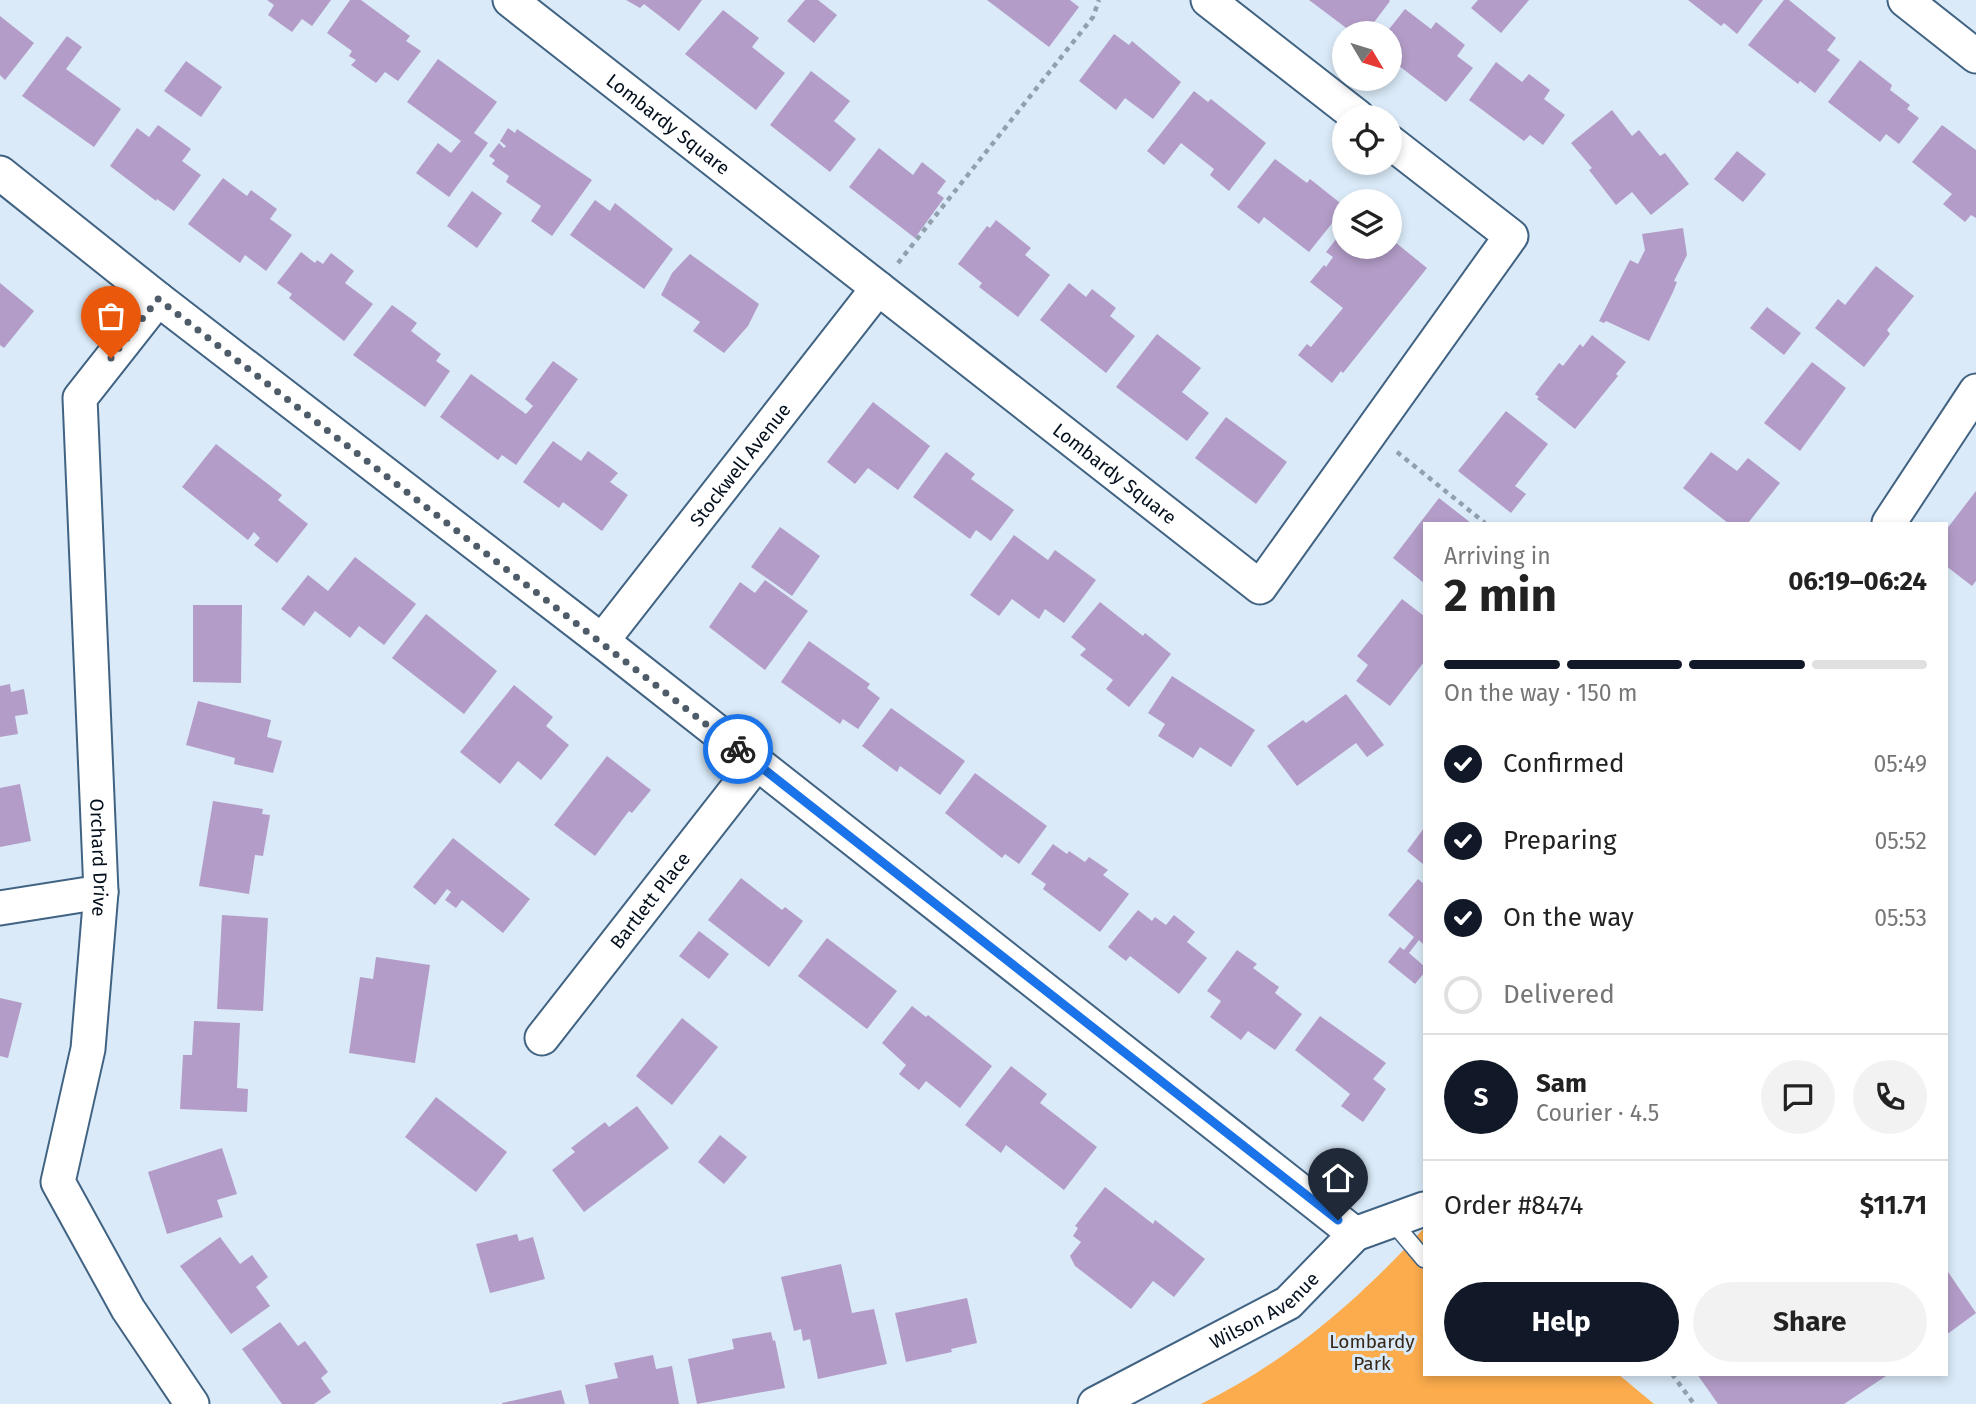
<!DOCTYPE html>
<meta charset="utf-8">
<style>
:root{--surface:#fff;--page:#f2f2f2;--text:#222;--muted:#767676;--line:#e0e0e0;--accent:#111827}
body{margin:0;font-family:"Fira Sans",sans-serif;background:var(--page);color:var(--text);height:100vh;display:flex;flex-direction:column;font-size:26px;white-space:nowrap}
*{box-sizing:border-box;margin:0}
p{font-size:23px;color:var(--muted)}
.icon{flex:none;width:38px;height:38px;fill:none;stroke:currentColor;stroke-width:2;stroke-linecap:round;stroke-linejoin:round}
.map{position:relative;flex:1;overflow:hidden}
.sheet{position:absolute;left:1423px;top:522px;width:525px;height:854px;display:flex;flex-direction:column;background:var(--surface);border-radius:0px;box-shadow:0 4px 10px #0003}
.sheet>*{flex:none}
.needle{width:46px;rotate:128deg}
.fabs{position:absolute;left:1332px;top:21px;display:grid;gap:14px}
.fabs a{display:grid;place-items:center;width:70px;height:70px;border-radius:50%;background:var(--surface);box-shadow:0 4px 10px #0003;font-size:35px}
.pin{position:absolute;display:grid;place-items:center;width:60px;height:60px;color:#fff;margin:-72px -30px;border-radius:50% 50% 50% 0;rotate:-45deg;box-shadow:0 0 7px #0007}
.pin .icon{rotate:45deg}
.courier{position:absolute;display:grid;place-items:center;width:70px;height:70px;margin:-35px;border:5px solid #1a73e8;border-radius:50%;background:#fff;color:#222;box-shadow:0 2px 9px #0007}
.summary em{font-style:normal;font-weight:700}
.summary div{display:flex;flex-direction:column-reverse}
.summary{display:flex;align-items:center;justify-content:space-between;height:119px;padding:0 21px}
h1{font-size:46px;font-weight:700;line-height:52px}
.bar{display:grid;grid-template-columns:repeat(4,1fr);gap:10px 7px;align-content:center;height:84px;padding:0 21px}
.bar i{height:9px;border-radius:5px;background:var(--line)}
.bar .on{background:var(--accent)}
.bar p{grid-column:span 4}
.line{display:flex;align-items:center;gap:18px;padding:0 21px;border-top:2px solid var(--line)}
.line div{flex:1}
.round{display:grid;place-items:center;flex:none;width:74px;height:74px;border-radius:37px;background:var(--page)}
ol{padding:0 21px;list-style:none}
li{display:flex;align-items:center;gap:21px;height:77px}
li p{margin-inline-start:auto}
li .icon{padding:7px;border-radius:50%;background:var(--accent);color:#fff;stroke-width:4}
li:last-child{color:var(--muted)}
li i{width:38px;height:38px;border:4px solid var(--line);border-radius:50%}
.primary-button{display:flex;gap:14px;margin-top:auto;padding:14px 21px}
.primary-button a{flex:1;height:80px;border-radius:42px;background:var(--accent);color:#fff;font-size:28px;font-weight:700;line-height:80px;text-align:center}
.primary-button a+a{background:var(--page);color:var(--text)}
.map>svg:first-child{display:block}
</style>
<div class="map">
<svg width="1976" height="1404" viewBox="0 0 1976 1404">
<rect width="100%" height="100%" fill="#daeaf8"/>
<path fill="#fcac4d" d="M1424 1228V1374H1618L1654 1404H1201C1287 1362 1361 1298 1424 1228Z"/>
<g fill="#b39dc8">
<path d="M267 0H331L312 26 302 19 292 32 268 15 274 5Z"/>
<path d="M350 0H361L410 36 406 41 421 51 398 81 385 72 376 83 351 65 356 60 349 56 352 51 327 33Z"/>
<path d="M626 0H702L679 31 644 4 640 8Z"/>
<path d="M805 0H818L837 15 814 43 787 21Z"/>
<path d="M987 0H1070L1079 7 1049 47Z"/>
<path d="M1309 0H1389L1390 1 1366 33H1353Z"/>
<path d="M1478 0H1529L1501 33 1471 8Z"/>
<path d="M1688 0H1763L1737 34 1724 23 1721 26Z"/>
<path d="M1784 0H1789L1836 38 1827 50 1840 60 1815 93 1800 81 1798 84 1748 45Z"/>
<path d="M1405 9 1431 29 1436 22 1465 45 1457 56 1473 68 1446 102 1390 59V33H1386Z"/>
<path d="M723 10 759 38 752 47 785 73 756 110 685 54Z"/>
<path d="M0 16 34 43 5 80 0 75Z"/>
<path d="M1114 34 1129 45 1132 41 1181 82 1153 119 1125 98 1116 110 1079 81Z"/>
<path d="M67 36 82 47 66 69 121 109 94 147 22 96Z"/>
<path d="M438 59 497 102 474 133 488 143 449 197 416 173 438 143 451 153 461 141 407 102Z"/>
<path d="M1860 60 1892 85 1890 90 1910 105 1907 109 1919 118 1899 144 1886 134 1880 142 1828 102Z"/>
<path d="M186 61 222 87 201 117 164 91Z"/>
<path d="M1496 62 1522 82 1529 74 1550 90 1544 99 1565 115 1543 145 1530 135 1524 141 1469 100Z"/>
<path d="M811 71 850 101 834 121 856 139 830 172 770 125Z"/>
<path d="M1194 91 1208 102 1211 99 1266 143 1229 191 1210 175 1214 169 1181 143 1164 165 1147 151Z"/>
<path d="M1612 110 1632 136 1639 130 1660 156 1665 153 1689 184 1651 215 1632 192 1616 205 1589 170 1592 168 1571 143Z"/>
<path d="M158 125 191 149 182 161 201 175 174 211 157 199 156 201 110 166 137 128 149 137Z"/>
<path d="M1942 125 1976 150V218L1971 215 1965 222 1943 204 1952 194 1912 162Z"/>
<path d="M508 128 515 133 517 129 592 180 552 236 531 221 541 206 506 182 509 176 492 164 495 160 489 156 499 143 504 148 506 146 500 141Z"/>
<path d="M879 148 913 175 922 162 946 181 937 193 944 198 915 238 849 187Z"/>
<path d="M1737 151 1766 174 1743 202 1714 179Z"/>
<path d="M1275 159 1307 183 1310 179 1344 206V212L1340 218 1338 216 1309 252 1264 217 1259 224 1237 207Z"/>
<path d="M223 178 247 196 251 190 277 209 270 219 292 235 266 271 245 255 240 263 188 224Z"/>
<path d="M472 191 502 213 477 248 447 226Z"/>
<path d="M595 200 610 211 615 203 673 249 644 289 570 235Z"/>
<path d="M996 220 1031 248 1025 255 1050 275 1018 317 979 287 982 283 958 264 987 226 990 228Z"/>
<path d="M1683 228 1687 255 1674 281 1677 282 1673 292 1649 341 1606 321 1604 323 1599 321 1630 260 1638 264 1645 250 1642 234Z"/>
<path d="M1344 229V247H1390V238L1427 268 1343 373 1341 371 1332 383 1298 355 1307 344 1311 347 1343 308 1310 282 1324 265 1326 267 1333 257 1326 252Z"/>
<path d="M301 252 315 263 317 260 323 264 331 253 354 271 345 283 373 304 344 341 289 298 292 294 277 283Z"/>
<path d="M690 254 759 304 748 326 724 353 693 331 700 322 661 295 672 273Z"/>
<path d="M1876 266 1914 296 1887 330 1890 334 1864 367 1815 328 1838 299 1845 305Z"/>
<path d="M0 283 34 311 4 348 0 345Z"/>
<path d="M1069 283 1086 297 1092 289 1116 308 1110 316 1135 336 1106 373 1040 320Z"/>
<path d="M392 305 417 323 411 331 441 354 436 361 450 371 425 407 353 355Z"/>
<path d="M1767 307 1801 333 1784 355 1750 328Z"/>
<path d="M1157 334 1201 368 1182 392 1209 413 1187 441 1116 387Z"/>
<path d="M1592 335 1626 362 1616 374 1618 376 1575 429 1537 399 1539 397 1535 394 1559 363 1563 366 1580 344 1583 347Z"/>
<path d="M553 361 578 379 516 465 502 455 498 460 440 417 471 374 526 414 533 406 525 399Z"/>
<path d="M1812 362 1846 388 1800 451 1764 423Z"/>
<path d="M873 402 930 446 898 490 868 468 855 484 827 462Z"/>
<path d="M1506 411 1548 444 1515 486 1526 494 1511 513 1458 471Z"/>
<path d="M1226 417 1287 462 1256 504 1195 458Z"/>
<path d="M553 441 581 461 588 451 618 473 610 482 628 495 602 531 563 502 559 508 523 482Z"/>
<path d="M216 444 282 495 278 500 308 524 277 563 254 545 260 538 254 532 248 540 182 487Z"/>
<path d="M946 452 975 474 971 479 1014 510 991 541 976 530 970 539 913 497Z"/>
<path d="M1711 452 1737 471 1748 458 1780 483 1748 523H1728L1683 488Z"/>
<path d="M1976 491V581L1972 586 1946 566V530Z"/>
<path d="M1439 498 1471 523H1424V583L1393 558Z"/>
<path d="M780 527 820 556 792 596 751 567Z"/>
<path d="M1014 535 1048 560 1055 550 1096 580 1064 623 1045 609 1039 619 1012 599 999 616 970 595Z"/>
<path d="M355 557 416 604 384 645 359 626 350 638 315 611 304 626 281 609 308 575 328 591Z"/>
<path d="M765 580 808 611 765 670 709 627 740 582 755 593Z"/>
<path d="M1402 599 1424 616V662L1390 706 1356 681 1368 665 1357 656Z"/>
<path d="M1100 602 1143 636 1145 633 1171 654 1129 707 1106 689 1113 680 1080 655 1086 649 1071 637Z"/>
<path d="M193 605H242L241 683 193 682Z"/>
<path d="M426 614 497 671 464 714 392 658Z"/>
<path d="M809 641 870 684 867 688 880 698 858 729 843 719 840 724 781 682Z"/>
<path d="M1172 676 1255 730 1231 767 1200 747 1193 758 1158 736 1165 724 1148 713Z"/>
<path d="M10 684 11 692 24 689 28 714 15 716 18 734 0 737V686Z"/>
<path d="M514 685 553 717 546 726 569 745 541 780 518 761 500 784 460 752Z"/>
<path d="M1346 694 1384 745 1367 757 1356 743 1297 786 1267 746 1303 720 1306 723Z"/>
<path d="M198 701 271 720 267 737 282 741 273 773 234 764 235 758 186 745Z"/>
<path d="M891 708 965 761 940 795 900 766 897 772 862 746Z"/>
<path d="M607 756 651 790 632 813 629 811 595 856 554 825Z"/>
<path d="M975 773 1047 826 1019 864 1005 854 1002 858 945 813Z"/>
<path d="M20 784 31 841 0 847V788Z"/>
<path d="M213 801 263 809 262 814 270 815 263 856 255 855 249 894 199 886Z"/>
<path d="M1424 828V865L1407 851Z"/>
<path d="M453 838 530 899 503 933 462 900 456 908 445 900 451 892 447 889 435 905 413 887Z"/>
<path d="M1053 844 1067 854 1069 851 1085 862 1089 857 1108 870 1103 875 1129 894 1100 932 1043 889 1046 884 1031 874Z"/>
<path d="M741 878 782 910 785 907 803 921 769 967 708 920Z"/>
<path d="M1418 879 1424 884V945L1419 940 1409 953 1424 966V973L1415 984 1388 962 1400 947 1404 950 1414 937 1388 915Z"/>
<path d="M1138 910 1152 921 1155 917 1166 925 1174 915 1195 932 1187 942 1207 958 1179 994 1130 956 1126 961 1108 947Z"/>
<path d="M222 915 268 918 263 1011 217 1009Z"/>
<path d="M699 931 729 954 709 979 679 956Z"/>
<path d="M827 938 897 991 867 1029 798 976Z"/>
<path d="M1237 950 1257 964 1253 968 1279 987 1275 993 1302 1014 1275 1050 1248 1031 1241 1040 1210 1017 1221 1001 1207 991Z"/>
<path d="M376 957 430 965 415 1063 349 1053 360 977 373 979Z"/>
<path d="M0 998 22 1003 8 1058 0 1056Z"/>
<path d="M912 1006 926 1017 928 1015 992 1066 960 1108 926 1081 919 1090 899 1074 906 1065 882 1043Z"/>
<path d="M1320 1016 1386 1063 1373 1079 1386 1089 1363 1122 1341 1106 1350 1094 1295 1050Z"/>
<path d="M682 1018 718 1047 672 1105 636 1076Z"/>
<path d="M194 1021 240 1023 237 1088 248 1089 247 1112 180 1109 183 1055H192Z"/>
<path d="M1011 1066 1047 1094 1040 1103 1097 1147 1064 1190 1006 1145 1001 1153 965 1125Z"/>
<path d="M436 1097 507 1152 476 1192 405 1137Z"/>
<path d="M637 1106 669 1148 584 1212 552 1170 575 1152 571 1148 605 1122 609 1127Z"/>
<path d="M720 1135 747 1157 724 1184 698 1162Z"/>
<path d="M222 1148 237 1194 217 1200 223 1217 167 1234 148 1172Z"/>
<path d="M1105 1187 1153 1224 1155 1220 1205 1259 1174 1297 1153 1281 1131 1309 1075 1266 1070 1256 1081 1242 1073 1236 1078 1228 1075 1226Z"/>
<path d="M517 1234 519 1241 533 1237 545 1279 490 1293 476 1244Z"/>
<path d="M220 1237 240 1264 252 1255 268 1277 256 1287 270 1306 231 1334 180 1266Z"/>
<path d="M841 1264 852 1313 874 1309 887 1364 818 1379 810 1339 803 1341 801 1329 794 1331 781 1277Z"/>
<path d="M1946 1269 1976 1313 1946 1335Z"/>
<path d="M967 1298 977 1343 951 1349 952 1352 906 1362 895 1313Z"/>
<path d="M280 1322 298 1346 305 1341 328 1372 321 1378 331 1392 314 1404H282L242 1349Z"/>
<path d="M771 1332 773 1341 775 1340 785 1388 697 1404 688 1359 734 1349 732 1339Z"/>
<path d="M653 1355 656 1369 672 1366 679 1404H589L585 1385 618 1378 614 1363Z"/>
<path d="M1697 1374H1889L1844 1404H1718Z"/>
<path d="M561 1390 565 1404H502V1403Z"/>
</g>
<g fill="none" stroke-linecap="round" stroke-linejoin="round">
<defs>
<path id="service" d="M1391 1220 1424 1259"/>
<g id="minor">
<path id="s1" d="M510 0 1260 587 1511 236 1390 142"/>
<path d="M1208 0 1358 117"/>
<path d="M1905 0 1976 56"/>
<path d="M0 173 158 299 602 641 1355 1234"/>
<path id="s2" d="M158 299 80 398 101 892 88 1049 58 1182 128 1309 192 1404"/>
<path d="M1889 523 1976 391"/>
<path id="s3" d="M602 641 878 288"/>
<path d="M0 908 101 892"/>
<path id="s4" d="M542 1038 757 763"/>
<path id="s5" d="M1095 1404 1288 1303 1355 1234 1424 1209"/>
</g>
</defs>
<use href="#service" stroke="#416383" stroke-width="19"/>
<use href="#minor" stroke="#416383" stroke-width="37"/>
<g stroke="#92a0ae" stroke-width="4.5" stroke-dasharray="5 5" stroke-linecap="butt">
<path d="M898 263 1093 17 1099 0"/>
<path d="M1397 452 1485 523"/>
<path d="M1672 1374 1694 1404"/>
</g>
<use href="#service" stroke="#fff" stroke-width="16"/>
<use href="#minor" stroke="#fff" stroke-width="33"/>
</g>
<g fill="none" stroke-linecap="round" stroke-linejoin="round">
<path stroke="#4e5c69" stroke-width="7" stroke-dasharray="0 12.6" d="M111 358 158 299 738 749"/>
<path stroke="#1a73e8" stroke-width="9" d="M738 749 1338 1220"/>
</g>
<g text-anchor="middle" stroke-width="6" stroke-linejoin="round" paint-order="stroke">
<g font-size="19" fill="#030f1c" stroke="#daeaf8">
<text dy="7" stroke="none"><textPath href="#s1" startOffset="201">Lombardy Square</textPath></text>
<text dy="7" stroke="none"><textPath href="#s3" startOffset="224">Stockwell Avenue</textPath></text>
<text dy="7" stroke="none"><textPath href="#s1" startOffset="768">Lombardy Square</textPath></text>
<text dy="7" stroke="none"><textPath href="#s2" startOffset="586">Orchard Drive</textPath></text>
<text dy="7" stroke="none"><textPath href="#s4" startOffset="175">Bartlett Place</textPath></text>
<text dy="7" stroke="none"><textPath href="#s5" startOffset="194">Wilson Avenue</textPath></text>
</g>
<g font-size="19" fill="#372818" stroke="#daeaf8">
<text x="1372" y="1348">Lombardy<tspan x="1372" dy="22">Park</tspan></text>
</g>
</g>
</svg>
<div class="fabs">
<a><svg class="needle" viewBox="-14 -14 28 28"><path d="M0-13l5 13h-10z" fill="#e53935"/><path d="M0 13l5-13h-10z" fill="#767676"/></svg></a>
<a><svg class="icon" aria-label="locate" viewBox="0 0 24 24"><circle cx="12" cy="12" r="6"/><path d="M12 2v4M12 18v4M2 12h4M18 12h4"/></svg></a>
<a><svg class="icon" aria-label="layers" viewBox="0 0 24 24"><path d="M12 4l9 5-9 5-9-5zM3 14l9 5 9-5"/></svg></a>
</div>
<div class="pin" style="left:111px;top:358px;background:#ea580c"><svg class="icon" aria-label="bag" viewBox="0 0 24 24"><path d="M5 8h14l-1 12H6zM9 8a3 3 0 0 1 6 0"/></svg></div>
<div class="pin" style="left:1338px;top:1220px;background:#1f2937"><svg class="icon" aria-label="home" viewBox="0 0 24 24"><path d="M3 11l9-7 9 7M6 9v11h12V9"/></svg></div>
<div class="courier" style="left:738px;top:749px"><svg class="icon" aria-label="bike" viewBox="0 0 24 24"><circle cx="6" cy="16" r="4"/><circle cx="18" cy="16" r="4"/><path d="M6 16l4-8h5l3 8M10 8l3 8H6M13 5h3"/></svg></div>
<section class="sheet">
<div class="summary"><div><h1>2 min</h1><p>Arriving in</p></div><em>06:19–06:24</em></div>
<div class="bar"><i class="on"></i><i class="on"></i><i class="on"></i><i></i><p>On the way · 150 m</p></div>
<ol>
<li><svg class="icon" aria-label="check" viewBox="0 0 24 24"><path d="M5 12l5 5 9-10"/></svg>Confirmed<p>05:49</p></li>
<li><svg class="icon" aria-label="check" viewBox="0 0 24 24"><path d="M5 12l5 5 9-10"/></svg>Preparing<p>05:52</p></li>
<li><svg class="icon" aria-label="check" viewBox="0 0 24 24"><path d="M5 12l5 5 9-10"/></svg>On the way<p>05:53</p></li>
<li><i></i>Delivered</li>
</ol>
<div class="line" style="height:126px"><b class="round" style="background:var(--accent);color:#fff">S</b><div><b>Sam</b><p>Courier · 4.5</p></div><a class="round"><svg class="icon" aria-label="chat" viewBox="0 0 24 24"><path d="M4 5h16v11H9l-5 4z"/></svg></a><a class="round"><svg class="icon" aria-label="phone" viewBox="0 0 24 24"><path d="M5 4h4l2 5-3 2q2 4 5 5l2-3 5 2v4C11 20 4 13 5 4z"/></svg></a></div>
<div class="line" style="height:91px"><div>Order #8474</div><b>$11.71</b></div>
<div class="primary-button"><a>Help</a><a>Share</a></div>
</section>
</div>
